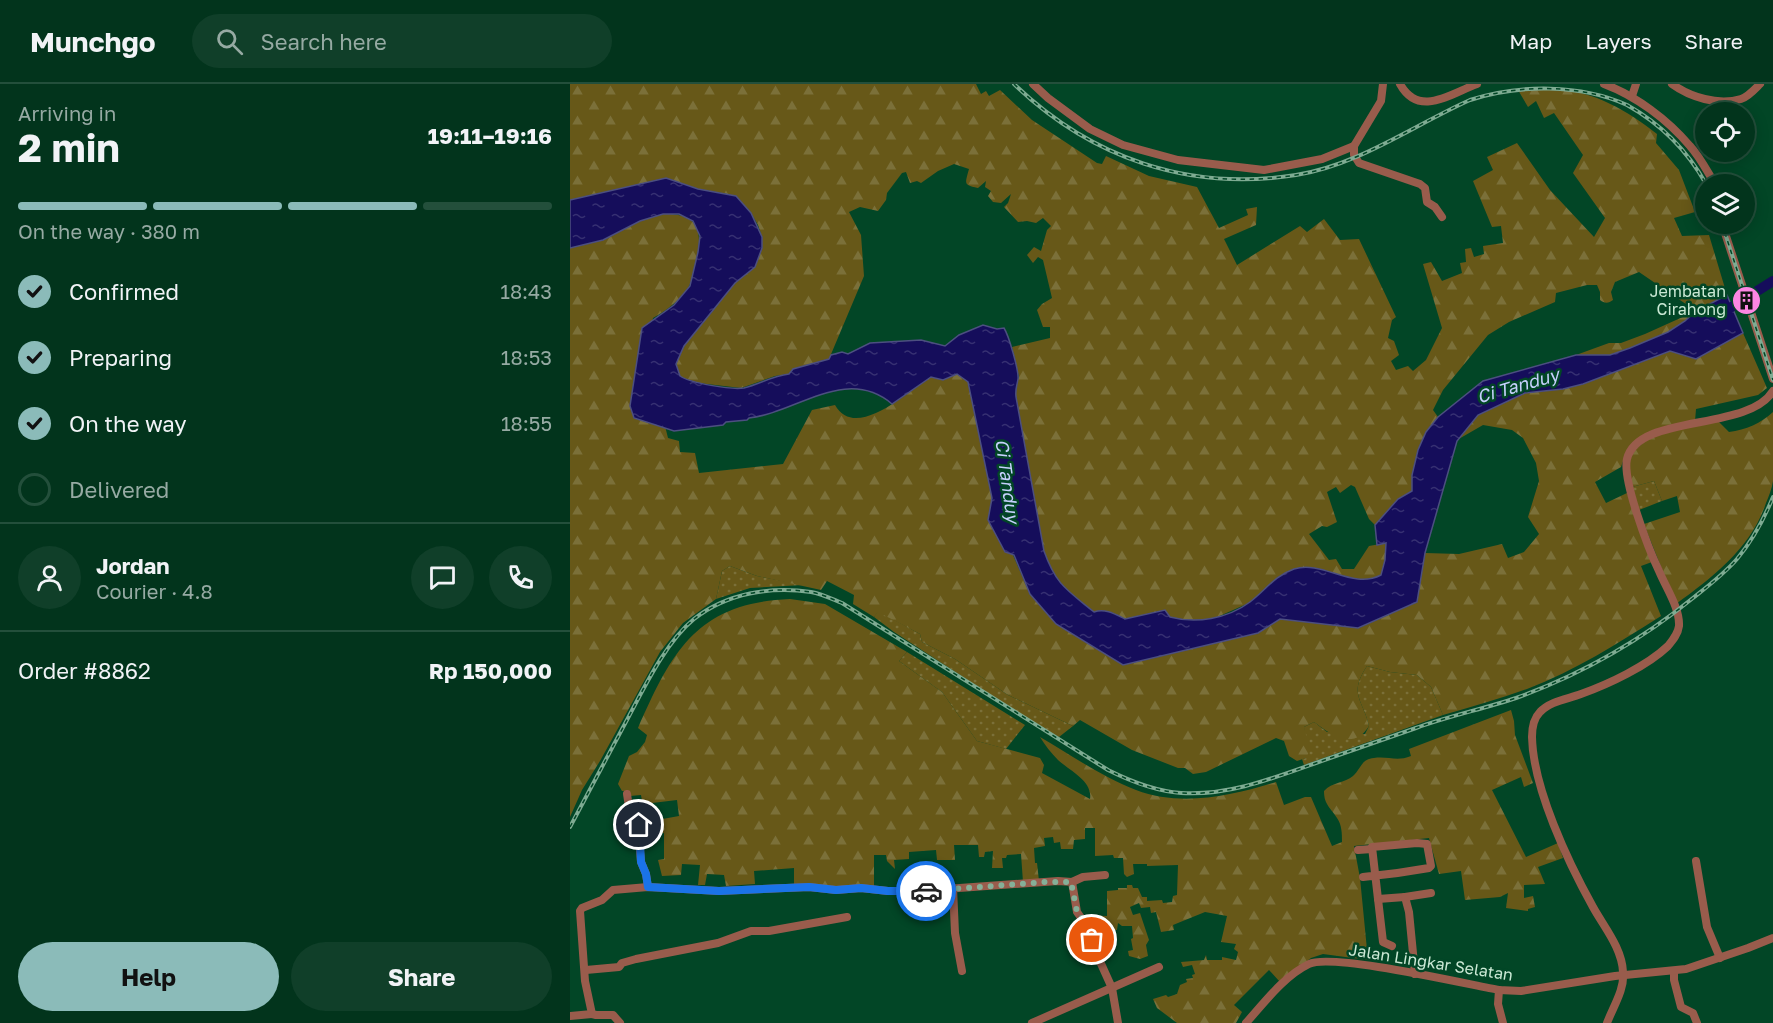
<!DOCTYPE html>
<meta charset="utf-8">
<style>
:root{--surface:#02341c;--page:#103f29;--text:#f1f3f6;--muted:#96aaa3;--line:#234f3b;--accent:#8bbbb9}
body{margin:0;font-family:"Golos Text",sans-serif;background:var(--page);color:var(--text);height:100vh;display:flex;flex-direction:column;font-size:22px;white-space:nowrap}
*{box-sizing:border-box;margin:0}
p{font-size:20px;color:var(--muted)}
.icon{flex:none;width:33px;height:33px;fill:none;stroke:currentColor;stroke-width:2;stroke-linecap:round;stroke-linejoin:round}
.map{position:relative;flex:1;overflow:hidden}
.details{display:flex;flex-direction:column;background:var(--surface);width:570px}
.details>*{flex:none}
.fabs{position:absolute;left:1125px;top:18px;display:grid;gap:12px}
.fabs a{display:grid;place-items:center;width:60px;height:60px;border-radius:50%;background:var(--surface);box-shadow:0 3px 15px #0003,0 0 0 2px var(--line);font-size:30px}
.pin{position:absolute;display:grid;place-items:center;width:51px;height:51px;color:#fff;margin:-26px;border:3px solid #fff;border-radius:50%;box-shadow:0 2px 6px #0007}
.courier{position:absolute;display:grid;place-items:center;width:60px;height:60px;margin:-30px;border:4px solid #1a73e8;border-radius:50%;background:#fff;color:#222;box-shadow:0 2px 8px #0007}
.overview em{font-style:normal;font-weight:700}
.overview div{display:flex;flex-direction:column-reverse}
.overview{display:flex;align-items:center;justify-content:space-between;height:102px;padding:0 18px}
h1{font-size:39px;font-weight:700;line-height:45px}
.bar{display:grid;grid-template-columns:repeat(4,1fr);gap:9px 6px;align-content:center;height:72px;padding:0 18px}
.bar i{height:8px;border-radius:4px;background:var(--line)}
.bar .on{background:var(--accent)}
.bar p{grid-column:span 4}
.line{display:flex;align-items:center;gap:15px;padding:0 18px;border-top:2px solid var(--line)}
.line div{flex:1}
.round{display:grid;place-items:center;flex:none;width:63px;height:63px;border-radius:32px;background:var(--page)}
ol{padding:0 18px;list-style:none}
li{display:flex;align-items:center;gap:18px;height:66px}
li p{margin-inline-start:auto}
li .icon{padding:6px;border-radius:50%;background:var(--accent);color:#111;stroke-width:4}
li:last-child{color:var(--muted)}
li i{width:33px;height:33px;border:3px solid var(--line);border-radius:50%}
.action{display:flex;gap:12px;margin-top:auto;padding:12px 18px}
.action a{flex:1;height:69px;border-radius:36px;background:var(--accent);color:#111;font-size:24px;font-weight:700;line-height:69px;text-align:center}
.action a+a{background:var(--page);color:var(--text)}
header{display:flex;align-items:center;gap:36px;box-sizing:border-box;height:84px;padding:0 30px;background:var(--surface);border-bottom:2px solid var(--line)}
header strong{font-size:28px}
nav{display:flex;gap:33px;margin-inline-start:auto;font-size:21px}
.search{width:420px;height:54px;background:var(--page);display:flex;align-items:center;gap:15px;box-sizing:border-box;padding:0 21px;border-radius:33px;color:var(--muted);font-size:22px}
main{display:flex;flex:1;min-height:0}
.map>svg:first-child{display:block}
</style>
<header>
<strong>Munchgo</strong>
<div class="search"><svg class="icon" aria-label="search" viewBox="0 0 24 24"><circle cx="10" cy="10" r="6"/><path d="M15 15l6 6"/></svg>Search here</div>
<nav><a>Map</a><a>Layers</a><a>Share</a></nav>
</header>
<main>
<section class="details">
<div class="overview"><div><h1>2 min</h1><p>Arriving in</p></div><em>19:11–19:16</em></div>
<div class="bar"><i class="on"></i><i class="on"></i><i class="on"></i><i></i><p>On the way · 380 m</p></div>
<ol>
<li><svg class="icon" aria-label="check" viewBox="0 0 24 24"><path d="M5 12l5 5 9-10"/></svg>Confirmed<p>18:43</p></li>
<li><svg class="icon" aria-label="check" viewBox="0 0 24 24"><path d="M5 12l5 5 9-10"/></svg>Preparing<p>18:53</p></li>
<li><svg class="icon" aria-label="check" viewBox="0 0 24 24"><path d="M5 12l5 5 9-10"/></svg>On the way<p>18:55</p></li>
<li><i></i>Delivered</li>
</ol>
<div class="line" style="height:108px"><a class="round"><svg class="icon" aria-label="person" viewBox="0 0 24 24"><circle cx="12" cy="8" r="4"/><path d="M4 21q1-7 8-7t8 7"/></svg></a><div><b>Jordan</b><p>Courier · 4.8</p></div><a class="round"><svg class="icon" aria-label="chat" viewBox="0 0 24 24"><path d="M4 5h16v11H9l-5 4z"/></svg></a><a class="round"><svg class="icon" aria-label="phone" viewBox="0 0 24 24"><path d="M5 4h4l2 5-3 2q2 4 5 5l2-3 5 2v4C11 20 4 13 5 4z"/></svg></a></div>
<div class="line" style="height:78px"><div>Order #8862</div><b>Rp 150,000</b></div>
<div class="action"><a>Help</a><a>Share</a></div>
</section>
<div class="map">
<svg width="1203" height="939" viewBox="0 0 1203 939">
<defs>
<pattern id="grass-dots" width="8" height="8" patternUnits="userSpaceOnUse" patternTransform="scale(1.5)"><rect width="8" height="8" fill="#675818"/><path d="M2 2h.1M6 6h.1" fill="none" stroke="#7b7039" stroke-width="1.8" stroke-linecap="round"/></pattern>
<pattern id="forest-firs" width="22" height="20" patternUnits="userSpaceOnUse" patternTransform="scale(1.5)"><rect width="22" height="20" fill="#675818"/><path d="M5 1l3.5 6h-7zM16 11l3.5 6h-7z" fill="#7b7039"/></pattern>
<pattern id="water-ripples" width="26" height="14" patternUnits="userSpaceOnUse" patternTransform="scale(1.5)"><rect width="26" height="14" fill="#150d5b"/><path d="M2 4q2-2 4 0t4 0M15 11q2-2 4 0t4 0" fill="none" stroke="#363072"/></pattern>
</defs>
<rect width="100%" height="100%" fill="#024626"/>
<g fill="url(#grass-dots)">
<path d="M1084 397 1092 417 1069 426 1062 403Z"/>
<path d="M160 482 187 492 233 501 180 504 146 515 152 487Z"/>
<path d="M308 527 350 550 352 558 385 575 438 611 503 642 489 653 467 641 324 548 304 533Z"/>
<path d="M337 568 455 641 436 665 407 657 372 608 329 577Z"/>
<path d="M797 582 820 588 847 591 861 603 873 631 734 681 732 675 736 674 734 643 744 638 757 648 795 650 799 642C793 615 778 611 797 582Z"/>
</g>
<g fill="url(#forest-firs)">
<path d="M0 0H406L411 10 416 7 419 12 430 6 462 36 527 79 532 80 536 72 579 92 627 103 649 144 678 131 676 125 687 123 686 141 654 155 667 181 730 142 737 148 754 135 770 156 789 155 826 233 822 236 818 254 824 257 829 271 821 277 826 286 838 282 843 287 856 276 872 244 853 180 861 178 872 197 892 189 890 179 896 178 895 165 901 164 904 173 914 170 913 162 933 159 931 142 922 143 903 97 923 86 917 73 947 59 980 106 1024 153 1035 134 1003 89 1013 71 984 29 974 34 966 17 958 23 948 6C960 6 973 5 986 5 1024 7 1058 27 1087 50L1086 59 1109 86 1125 128 1104 134 1112 152 1139 151 1157 211 1126 227 1115 237 1098 248 1060 264 1040 271H1006L1039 259H1051L1075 250 1126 227 1069 188 1045 198 1041 208 1043 216C1039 219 1035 220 1030 216V208L1027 201H1017L986 209 985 218 939 238 918 251 873 306 863 326 868 333C852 354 842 381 842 407L828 416 805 441 799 435 785 403 781 401 770 409 766 403 757 408 767 438 757 443 752 442 739 450 759 476 766 475 772 485H784L799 462 816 459 815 476 811 491 803 495 791 496 777 494 746 485 694 506 679 519 645 534 629 537 568 532 555 535 541 528H524L492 502 483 490 474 467 446 313 445 301 449 293 442 263 480 254V243H473L467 226 472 220 482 214 473 176 468 173 463 179 457 171 464 163 471 167 477 146 481 142 473 134 466 139 457 137 448 138 434 123 438 119 441 110 431 119 423 118 418 112 421 107 415 103 416 97 408 104C393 101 395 100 399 85L384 80 368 87 351 99 347 97 340 99 336 88 332 89 317 109 316 116 308 127 290 123 279 128 291 151 294 192 259 275 223 285 219 290 205 292 171 304 120 298 110 292 107 287V276L114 262 165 199 185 183 192 153 188 141 181 129 157 110 129 105 0 116Z"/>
<path d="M93 130C132 129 133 150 125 182 123 189 122 198 118 204 108 218 97 226 83 234L64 334 95 342 98 354 109 357 110 368 125 369 129 389 213 380 242 326 265 321C286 358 339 306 361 293L373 296 387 290 398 298 422 414 418 436 443 471 460 510 553 581 688 549 710 535 789 544 847 518 855 469 889 470 932 460 938 474 954 468 969 450 958 433 969 397 966 379 953 354 942 346 913 341 887 356 908 331 955 309 993 305 1013 300 1100 267 1126 275 1173 249 1197 304 1188 311 1126 325 1125 337 1065 357 1056 368 1051 383 1025 398 1036 419 1057 409 1082 478 1071 482 1091 532C1048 559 1005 587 957 605 930 615 901 623 873 631L861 603 847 591 820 588 797 582C778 611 793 615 799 642 784 667 761 651 744 638L734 643 740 666 736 674 727 677 719 672 714 657 706 654 636 688 623 690 615 684H608L562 666 510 636 503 642 438 611 385 575 352 558 350 550 308 528 304 533 283 520 284 511 257 497 251 506 187 492 160 482 152 487 146 515 113 539 90 568 30 677 12 706 0 733V164L33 156 70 137Z"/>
<path d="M1203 328C1203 350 1203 374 1203 397 1202 404 1199 412 1196 419 1181 464 1143 493 1106 520L1074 440 1110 428 1107 412 1092 417 1084 397 1062 403C1060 396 1056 387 1058 380 1067 347 1119 343 1147 336L1159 348C1176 346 1191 339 1203 328Z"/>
<path d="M220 515 255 520 337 568 329 577 372 608 407 657 470 674 474 681 472 689 520 715C523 697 500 687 488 676 481 669 475 661 470 653 499 670 534 694 566 706 611 723 661 712 706 698L714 721 735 713H741L762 762 772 758C772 750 772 741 767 734 761 724 754 721 754 707 762 698 775 699 783 692 791 685 791 675 804 674 818 672 827 678 841 672L839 665 941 626 944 637 945 651 963 699 954 703 951 693 922 706 956 773 988 759 993 774 968 783 975 800 954 801V814L963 812 965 823 958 825V827L936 824 938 809 930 813 895 816 891 787 869 790 859 754 784 762 790 794 798 876 753 870 741 874 710 898 699 886 664 921 672 928 666 939H607L587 924 583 915 596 911 598 913 607 910 610 901 617 898 616 895 623 894 622 891 625 890 622 881 613 883 611 878 634 876 636 871 637 876H652V873L666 876 668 868 664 865 666 860 651 858 657 832 635 828 603 841 604 846 591 848 586 828 581 829 580 823 571 824 569 819 560 823 563 831 570 829 579 856 576 861 578 872 570 875 559 872 558 867 563 866 561 855 563 854 562 842H552L548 839 547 846 521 847V840L512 831 537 832V807L548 806V804H557V801H562L563 804H568L572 813H577V817L592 816 593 819 602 818 603 812 607 811 608 781 577 782V780H563L564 790 557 793 554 790 553 774H544L543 771 525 772V744H515V755L504 756 503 765H491L490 758 484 759 483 753 474 754 475 762 464 764 465 779H467L469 797 453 798 451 770 437 771 436 774H432L433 784H422L423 767 415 768 414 773H409L408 761H384L385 776H367L366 766 339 768V775L324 776 325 785 317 777 316 771H304V803L224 802V784L184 787 185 800 156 802 154 791 137 790 135 801H128L130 781 112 780 111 791 92 792 88 776 94 775V749L89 748 87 736 109 732 107 716 82 719 81 723 73 722 71 711 60 712 58 707H52L48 700 59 672 67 668 75 658 77 651 68 644C102 567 127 519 220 515Z"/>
</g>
<path fill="url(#water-ripples)" stroke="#4c4f80" stroke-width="1.5" d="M96 94 128 105 166 112 181 129 192 153V164L185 183 165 199 114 262 106 280 110 292C120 299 161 306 174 304 190 300 202 292 219 290L223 285 259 275 261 271 272 268 278 270 300 259 351 256 375 262 389 251 413 241 427 245 434 244C439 252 449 287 448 295 447 302 445 305 446 313L474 467C486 501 497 506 524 528 535 524 545 530 555 535L595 526 600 533C626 540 657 535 680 518 696 506 704 492 724 485 753 476 782 506 811 491L815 476 816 459 807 461 805 441 828 415 842 407V391L848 366 856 348 868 333 913 297 1006 271H1040L1060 264 1098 248 1115 237 1126 227 1157 211 1173 249 1126 275 1100 267 1013 300 993 305 955 309 908 331 887 357 855 469 847 518 788 544 710 535 688 549 553 581 486 540 460 510 444 471 435 468 418 436 422 414 398 298 387 290 373 296 361 293 322 320C276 281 226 329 179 334L177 336 156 338 153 341 104 347 64 334 60 322 72 244 104 221 120 202 128 168 130 152 123 137 109 130H93L70 137 33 156 0 164V116Z"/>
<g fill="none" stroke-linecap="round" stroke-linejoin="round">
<path stroke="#150d5b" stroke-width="10" d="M1152 229 1203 197"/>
<g stroke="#995c4c" stroke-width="8">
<path d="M463 0 478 14 520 45 553 61 608 76 694 86 752 75 784 62 811 17 813 0"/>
<path d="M830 0C849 34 880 10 907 0"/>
<path d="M1034 0C1066 12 1097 35 1120 62 1130 73 1137 87 1145 100"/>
<path d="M1102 0C1120 13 1148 22 1171 15 1178 13 1185 5 1190 0"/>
<path d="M1062 12 1066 0"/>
<path d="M784 62V71L789 79 850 100 855 104 857 118 865 123 872 133"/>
<path d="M1152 140 1203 295"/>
<path d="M57 710 61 736 68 741 71 778 76 790 78 803"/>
<path d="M788 766 802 765"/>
<path d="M1126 777 1137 843 1150 874"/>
<path d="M793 793C815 791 837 788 859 784L861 782 857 760 847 759 802 763C804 780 806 798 808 815L835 813 839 828 845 890"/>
<path d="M502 798 513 793 535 791"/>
<path d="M383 804 385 849 392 887"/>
<path d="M835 813 861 809"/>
<path d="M808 815 813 858 822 862"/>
<path d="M16 886 49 883 52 879 66 875 148 859 181 847H199L277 833"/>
<path d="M1104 887V896L1111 923 1123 929 1127 939"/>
<path d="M929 906 928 920 933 939"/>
<path d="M0 932 22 930"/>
<path d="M50 939 43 931H26L22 930 15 897 10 827 12 824 32 816 43 806 78 803 149 807 239 803 266 806 291 804 318 807H348L488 797 502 798 507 828 517 842 523 862 542 904 548 939"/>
<path d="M462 939 589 883"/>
<path d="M676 939C694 919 714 892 739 880 762 869 896 900 929 906L951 907 1045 892 1116 885 1178 864 1203 854"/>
<path d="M1037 939C1043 923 1055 905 1053 888 1052 864 1034 843 1023 823 998 778 963 704 962 653 962 644 963 635 970 628 980 617 998 615 1011 610 1039 600 1077 582 1098 562 1103 556 1108 550 1109 542 1110 524 1096 504 1089 487 1079 466 1052 396 1057 375 1068 329 1178 348 1203 307"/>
</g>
<defs>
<g id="rail">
<path d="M444 0C521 74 619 108 726 91 789 81 842 42 900 16 949 0 1011 0 1057 21 1091 40 1117 66 1136 100"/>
<path d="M1152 140 1203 296"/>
<path d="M0 743C19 707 39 670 58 634 75 602 96 558 124 535 157 509 201 502 241 508 252 510 262 515 272 519L538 686C562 698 585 707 611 709 657 712 701 695 743 680 777 668 812 656 846 644 879 632 913 625 946 614 1010 591 1070 557 1123 514 1138 502 1154 490 1167 475 1182 457 1194 435 1203 413"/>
</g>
</defs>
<use href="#rail" stroke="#7eab92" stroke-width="4"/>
<use href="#rail" stroke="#024626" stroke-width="1.5" stroke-dasharray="4.5" stroke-linecap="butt"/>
</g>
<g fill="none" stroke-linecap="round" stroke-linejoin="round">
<path stroke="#85b098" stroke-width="6" stroke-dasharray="0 10.8" d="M356 807 476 798H501L507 828 518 842 522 856"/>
<path stroke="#1a73e8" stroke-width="8" d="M69 741 71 778 76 790 78 803 149 807 239 803 266 806 291 804 318 807H356"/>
</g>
<defs>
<symbol id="building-disc" viewBox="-11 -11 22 22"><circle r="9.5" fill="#fc86e3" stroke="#024626"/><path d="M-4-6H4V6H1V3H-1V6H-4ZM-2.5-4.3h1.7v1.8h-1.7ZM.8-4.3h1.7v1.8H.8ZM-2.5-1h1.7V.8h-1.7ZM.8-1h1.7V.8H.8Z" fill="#111"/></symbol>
</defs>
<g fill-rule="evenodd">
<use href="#building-disc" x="1160" y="200" width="33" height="33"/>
</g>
<g text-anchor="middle" stroke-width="5" stroke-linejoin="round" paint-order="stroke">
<g font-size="16" fill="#cbe9d5" stroke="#024626" text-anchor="end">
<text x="1156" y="213">Jembatan<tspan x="1156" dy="18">Cirahong</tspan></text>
</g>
<g font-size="16" fill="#cbe9d5" stroke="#024626">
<text transform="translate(861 878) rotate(9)" y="6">Jalan Lingkar Selatan</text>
</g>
<g font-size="18" font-style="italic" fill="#c6d0fd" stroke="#024626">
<text transform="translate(948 302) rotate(-16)" y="6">Ci Tanduy</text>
<text transform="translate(437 397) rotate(82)" y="6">Ci Tanduy</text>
</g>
</g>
</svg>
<div class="fabs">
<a><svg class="icon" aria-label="locate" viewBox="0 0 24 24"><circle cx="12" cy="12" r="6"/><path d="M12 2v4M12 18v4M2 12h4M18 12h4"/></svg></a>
<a><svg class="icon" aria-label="layers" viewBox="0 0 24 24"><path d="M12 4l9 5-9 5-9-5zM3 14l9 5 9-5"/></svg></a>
</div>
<div class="pin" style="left:522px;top:856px;background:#ea580c"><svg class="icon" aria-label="bag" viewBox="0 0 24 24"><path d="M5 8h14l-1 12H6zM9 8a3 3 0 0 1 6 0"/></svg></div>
<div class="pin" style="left:69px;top:741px;background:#1f2937"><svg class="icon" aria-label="home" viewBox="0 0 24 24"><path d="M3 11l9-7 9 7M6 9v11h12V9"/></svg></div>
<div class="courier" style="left:356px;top:807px"><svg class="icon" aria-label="car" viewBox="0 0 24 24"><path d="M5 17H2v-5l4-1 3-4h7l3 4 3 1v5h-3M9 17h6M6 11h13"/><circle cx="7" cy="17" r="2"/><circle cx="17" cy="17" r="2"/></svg></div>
</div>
</main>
